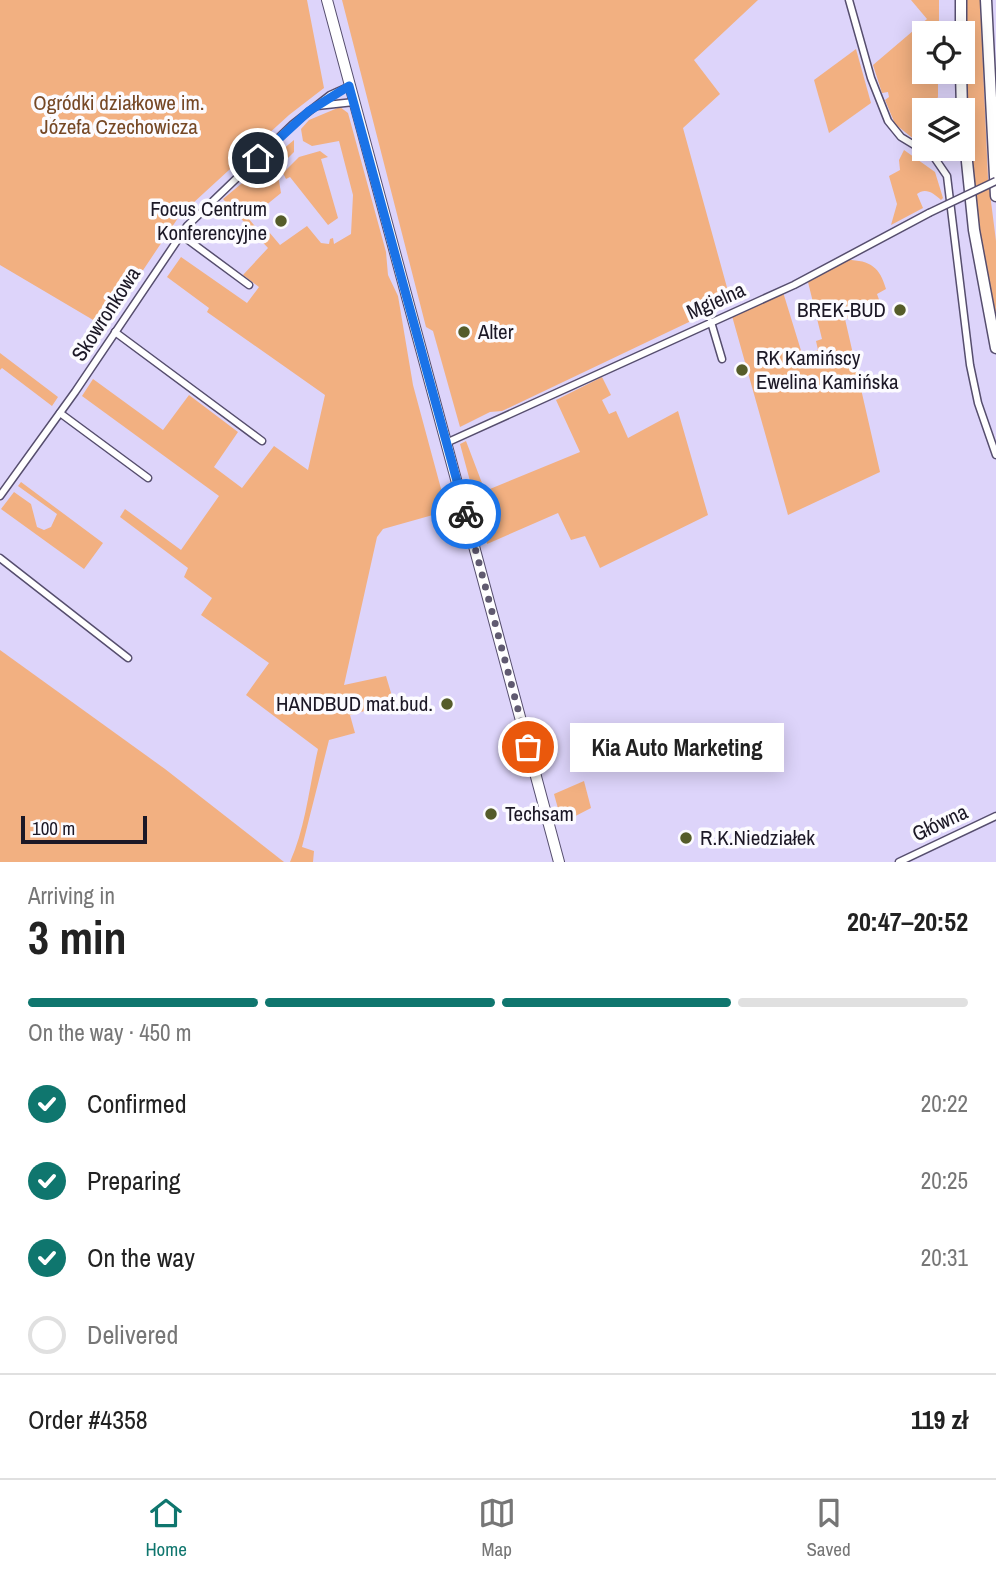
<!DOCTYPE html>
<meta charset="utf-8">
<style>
:root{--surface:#fff;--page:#f2f2f2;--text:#222;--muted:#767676;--line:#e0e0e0;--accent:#0f766e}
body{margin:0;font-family:"Archivo Narrow",sans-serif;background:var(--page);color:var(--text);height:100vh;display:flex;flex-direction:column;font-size:26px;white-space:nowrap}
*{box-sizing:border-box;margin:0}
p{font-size:23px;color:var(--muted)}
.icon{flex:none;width:38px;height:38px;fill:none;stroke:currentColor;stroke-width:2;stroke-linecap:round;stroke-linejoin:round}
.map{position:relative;height:862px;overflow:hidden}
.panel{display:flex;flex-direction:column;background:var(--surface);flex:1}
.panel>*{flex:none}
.buttons{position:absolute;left:912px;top:21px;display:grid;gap:14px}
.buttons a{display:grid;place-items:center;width:63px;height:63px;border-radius:0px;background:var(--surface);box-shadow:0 4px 18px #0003;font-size:35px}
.scale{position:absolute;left:21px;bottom:18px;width:126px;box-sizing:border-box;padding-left:7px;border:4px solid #1c1826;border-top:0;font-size:19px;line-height:24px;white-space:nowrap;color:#1c1826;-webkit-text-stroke:5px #fcfbff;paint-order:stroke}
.pin{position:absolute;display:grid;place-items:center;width:60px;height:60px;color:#fff;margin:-30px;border:4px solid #fff;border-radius:50%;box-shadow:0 2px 7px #0007}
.courier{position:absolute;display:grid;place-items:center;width:70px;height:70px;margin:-35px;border:5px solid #1a73e8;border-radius:50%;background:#fff;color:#222;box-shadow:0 2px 9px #0007}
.bubble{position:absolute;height:49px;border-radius:0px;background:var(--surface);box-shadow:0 4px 18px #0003;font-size:23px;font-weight:700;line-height:49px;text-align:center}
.head em{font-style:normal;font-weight:700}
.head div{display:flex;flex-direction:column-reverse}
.head{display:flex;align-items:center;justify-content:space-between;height:119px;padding:0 28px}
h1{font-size:46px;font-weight:700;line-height:52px}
.bar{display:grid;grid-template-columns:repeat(4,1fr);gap:10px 7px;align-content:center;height:84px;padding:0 28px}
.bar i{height:9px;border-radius:5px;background:var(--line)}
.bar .current{background:var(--accent)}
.bar p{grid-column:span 4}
.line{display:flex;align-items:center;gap:18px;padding:0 28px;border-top:2px solid var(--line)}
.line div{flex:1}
ol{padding:0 28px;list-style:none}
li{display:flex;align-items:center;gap:21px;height:77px}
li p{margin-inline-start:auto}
li .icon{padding:7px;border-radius:50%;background:var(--accent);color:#fff;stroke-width:4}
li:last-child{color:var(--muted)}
li i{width:38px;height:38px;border:4px solid var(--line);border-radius:50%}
.dock{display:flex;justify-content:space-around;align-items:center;height:98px;border-top:2px solid var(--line);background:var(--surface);font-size:19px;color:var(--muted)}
.dock a{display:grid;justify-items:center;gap:4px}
.dock .current{color:var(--accent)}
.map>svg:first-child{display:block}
</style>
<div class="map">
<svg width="996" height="862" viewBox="0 0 996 862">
<rect width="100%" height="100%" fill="#ddd4fa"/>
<g fill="#f2b081">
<path d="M0 0H307L324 88 289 115 180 215 105 327 0 265Z"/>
<path d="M342 0H758L694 60 720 94 683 128 731 302 502 411 490 412 460 427 433 331 426 327Z"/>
<path d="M911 0H939V33H924V72H938V97L931 110H924V122L915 140 895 124 885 100 889 97 888 92 882 93 873 65 927 19Z"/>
<path d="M966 0H980L988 178 996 241V332L976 223 965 66Z"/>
<path d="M856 49 871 103 829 133 814 80Z"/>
<path d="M340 107 348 113 386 252 388 275 398 296 413 385 447 511 383 529 377 537 344 685 386 676 394 703 350 715 355 733 329 740 302 847 314 851 313 862H290C306 826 309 787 318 749L246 695 269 663 201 615 212 598 184 577 188 568 120 517 125 509 181 550 219 496 82 396 93 379 163 430 189 395 238 432 214 467 242 488 274 446 308 470 325 395 207 312 209 308 167 277 181 257 247 303 259 287 243 275 268 248 223 199 294 140V152L277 169 281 193 249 219 263 236 269 232 280 245 307 226 321 243 329 244 330 239 333 238 334 244 351 234 353 195 339 141 312 146 303 141 301 129 309 120Z"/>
<path d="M904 150 935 172 943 198 941 200C934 193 925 187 917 194L923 208 891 225 897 204 889 176 900 170 899 160Z"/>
<path d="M320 151 328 157 321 159 338 218 328 225 290 177 286 179 283 173 299 157Z"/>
<path d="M847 260C871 260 880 268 886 289L877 294 882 308 845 319 880 472 788 515 732 316 783 292 803 357 809 355 808 353 818 350 816 341 822 339 808 282Z"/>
<path d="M0 353 58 397 52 406 2 368 0 370Z"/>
<path d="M602 377 611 395 602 400 609 414 616 411 628 438 678 411 708 515 600 568 585 536 571 540 558 513 487 544 460 444 466 441 485 491 580 452 556 400Z"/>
<path d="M21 482 103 543 84 569 1 509 14 492 31 504 37 527 44 530 51 527 57 514 18 486Z"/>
<path d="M0 650 165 769 284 862H0Z"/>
<path d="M584 781 591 808 562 823 554 794Z"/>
</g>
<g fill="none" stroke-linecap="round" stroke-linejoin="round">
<defs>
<g id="street">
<path d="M849 0 871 78 888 121 901 137 934 157 947 176 970 365 978 403 996 455"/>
<path d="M317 106 354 102"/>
<path d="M180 234 249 285"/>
<path d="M711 322 722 359"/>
<path d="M115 332 262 441"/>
<path d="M60 413 148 478"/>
<path d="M446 443 794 285 929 213"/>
<path d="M0 496 75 392 187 226 293 124 330 95 350 86"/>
<path d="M0 558 128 658"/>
<path d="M899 862 996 816"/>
</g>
<path id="secondary" d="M327 0 559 862"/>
<g id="primary">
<path d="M986 0 996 196"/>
<path d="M961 33V0"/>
<path d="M961 72 962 110"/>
<path d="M962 113 974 230 996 348"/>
</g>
</defs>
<use href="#street" stroke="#564e6e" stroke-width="9"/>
<use href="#secondary" stroke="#564e6e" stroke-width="12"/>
<use href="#primary" stroke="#564e6e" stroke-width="13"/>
<use href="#street" stroke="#fff" stroke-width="6"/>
<use href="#secondary" stroke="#fff" stroke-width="10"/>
<use href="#primary" stroke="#fff" stroke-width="10"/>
<defs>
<path id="street-bridge" d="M929 213 996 181"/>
</defs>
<use href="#street-bridge" stroke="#564e6e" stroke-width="9" stroke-linecap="butt"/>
<use href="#street-bridge" stroke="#fff" stroke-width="6"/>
</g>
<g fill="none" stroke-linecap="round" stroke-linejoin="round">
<path stroke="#605a70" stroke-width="7" stroke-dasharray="0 12.6" d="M466 514 528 747"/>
<path stroke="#1a73e8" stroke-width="9" d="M258 158 309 111 349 86 466 514"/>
</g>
<g fill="#555c2a" stroke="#fcfbff" stroke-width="2.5">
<circle cx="281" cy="221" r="7"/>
<circle cx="900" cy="310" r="7"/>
<circle cx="464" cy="332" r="7"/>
<circle cx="742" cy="370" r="7"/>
<circle cx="447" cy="704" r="7"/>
<circle cx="491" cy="814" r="7"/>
<circle cx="686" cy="838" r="7"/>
</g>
<g text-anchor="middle" stroke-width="7" stroke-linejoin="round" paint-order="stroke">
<g font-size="21" fill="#764825" stroke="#fcfbff">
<text x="119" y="110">Ogródki działkowe im.<tspan x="119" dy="24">Józefa Czechowicza</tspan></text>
</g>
<g font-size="21" fill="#1c1826" stroke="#fcfbff" text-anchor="start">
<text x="267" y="216" text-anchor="end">Focus Centrum<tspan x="267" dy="24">Konferencyjne</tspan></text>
<text x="886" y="317" text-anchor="end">BREK-BUD</text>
<text x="478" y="339">Alter</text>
<text x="756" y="365">RK Kamińscy<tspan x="756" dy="24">Ewelina Kamińska</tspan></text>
<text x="433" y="711" text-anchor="end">HANDBUD mat.bud.</text>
<text x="505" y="821">Techsam</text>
<text x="700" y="845">R.K.Niedziałek</text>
</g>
<g font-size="21" fill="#1c1826" stroke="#fcfbff">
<text transform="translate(716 301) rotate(-24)" y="7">Mgielna</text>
<text transform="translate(106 314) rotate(-57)" y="7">Skowronkowa</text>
<text transform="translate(940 823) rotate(-25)" y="7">Główna</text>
</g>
</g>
</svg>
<div class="buttons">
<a><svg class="icon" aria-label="locate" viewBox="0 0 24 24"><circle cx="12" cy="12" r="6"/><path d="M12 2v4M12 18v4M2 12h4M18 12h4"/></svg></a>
<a><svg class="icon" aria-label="layers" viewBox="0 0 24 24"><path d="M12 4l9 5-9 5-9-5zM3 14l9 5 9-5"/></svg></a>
</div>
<div class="scale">100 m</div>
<div class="pin" style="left:528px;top:747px;background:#ea580c"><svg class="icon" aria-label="bag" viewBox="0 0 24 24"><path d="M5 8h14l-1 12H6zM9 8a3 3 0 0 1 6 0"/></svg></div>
<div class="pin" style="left:258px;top:158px;background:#1f2937"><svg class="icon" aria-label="home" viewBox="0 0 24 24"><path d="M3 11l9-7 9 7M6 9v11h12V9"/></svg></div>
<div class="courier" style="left:466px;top:514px"><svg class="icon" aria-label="bike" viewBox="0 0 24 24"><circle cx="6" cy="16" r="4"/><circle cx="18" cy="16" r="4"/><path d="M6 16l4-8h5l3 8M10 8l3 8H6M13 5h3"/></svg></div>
<div class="bubble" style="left:570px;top:723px;width:214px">Kia Auto Marketing</div>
</div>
<section class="panel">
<div class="head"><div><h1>3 min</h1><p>Arriving in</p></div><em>20:47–20:52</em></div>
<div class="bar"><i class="current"></i><i class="current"></i><i class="current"></i><i></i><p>On the way · 450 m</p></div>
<ol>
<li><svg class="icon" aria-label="check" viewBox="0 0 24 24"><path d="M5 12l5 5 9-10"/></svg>Confirmed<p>20:22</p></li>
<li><svg class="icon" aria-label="check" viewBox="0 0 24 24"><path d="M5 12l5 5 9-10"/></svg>Preparing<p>20:25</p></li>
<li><svg class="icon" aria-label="check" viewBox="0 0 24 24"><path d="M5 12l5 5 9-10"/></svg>On the way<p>20:31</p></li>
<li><i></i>Delivered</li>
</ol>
<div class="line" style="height:91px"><div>Order #4358</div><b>119 zł</b></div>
</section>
<nav class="dock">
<a class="current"><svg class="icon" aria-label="home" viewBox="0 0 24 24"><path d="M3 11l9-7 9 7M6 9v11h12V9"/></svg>Home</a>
<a><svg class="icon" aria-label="map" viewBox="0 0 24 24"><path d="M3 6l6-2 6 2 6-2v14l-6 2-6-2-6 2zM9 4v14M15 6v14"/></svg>Map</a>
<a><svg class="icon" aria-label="saved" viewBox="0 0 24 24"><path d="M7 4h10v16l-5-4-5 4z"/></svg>Saved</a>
</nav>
